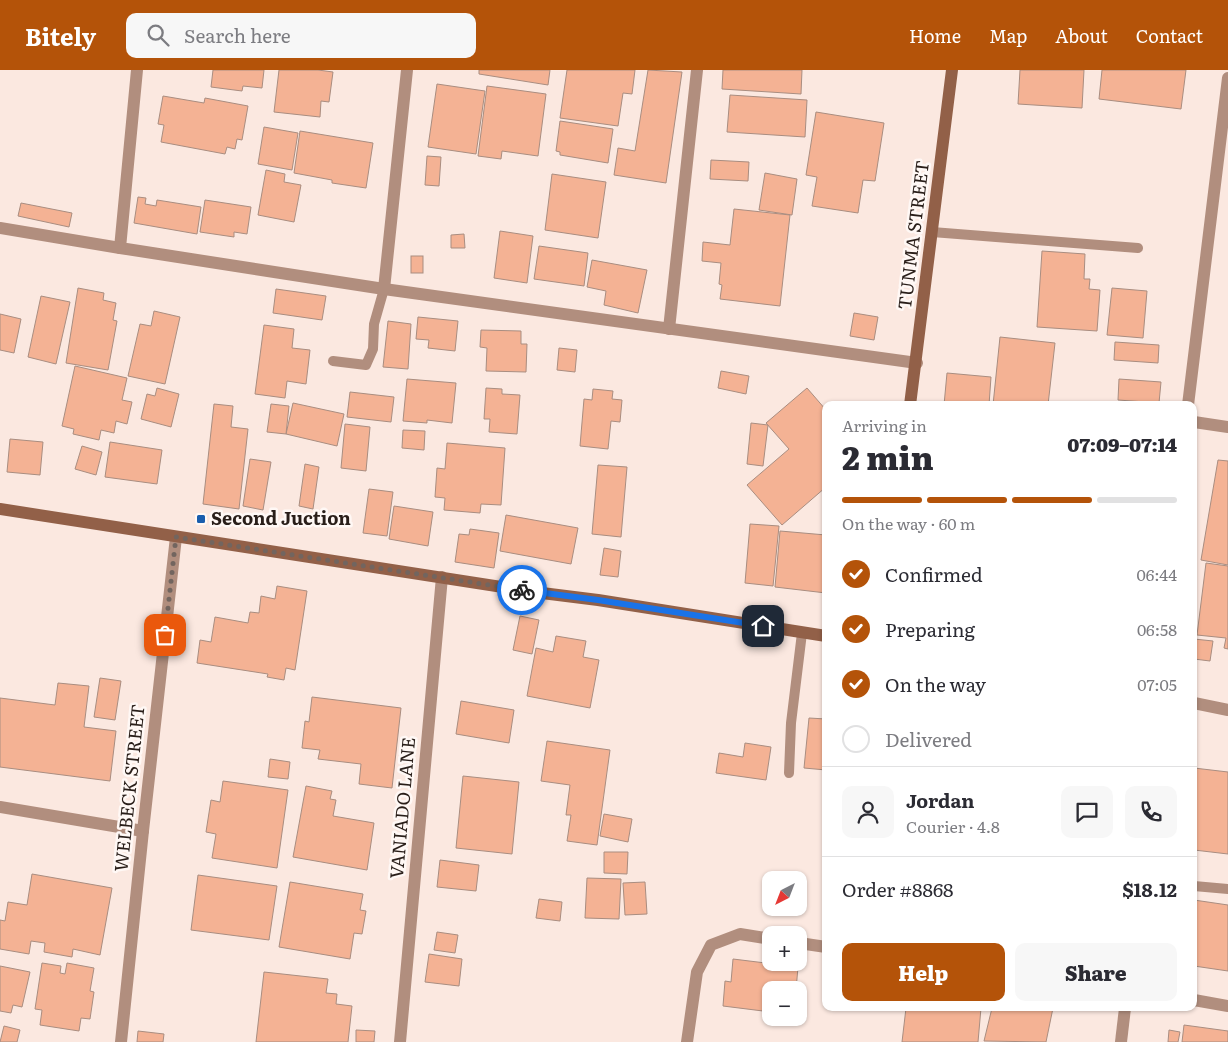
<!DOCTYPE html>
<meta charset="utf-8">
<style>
:root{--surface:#fff;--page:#f7f7f7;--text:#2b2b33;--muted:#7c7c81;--line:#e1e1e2;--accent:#b45309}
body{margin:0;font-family:Literata,serif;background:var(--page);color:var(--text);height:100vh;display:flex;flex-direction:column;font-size:19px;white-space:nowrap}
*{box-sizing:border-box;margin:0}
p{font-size:16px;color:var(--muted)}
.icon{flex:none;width:28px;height:28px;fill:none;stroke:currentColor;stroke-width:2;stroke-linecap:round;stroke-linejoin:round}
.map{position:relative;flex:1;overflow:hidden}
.drawer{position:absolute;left:822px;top:331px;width:375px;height:610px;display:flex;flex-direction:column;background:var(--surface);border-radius:10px;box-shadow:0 1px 4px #0004}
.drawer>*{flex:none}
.needle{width:32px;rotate:222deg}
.controls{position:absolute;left:762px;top:801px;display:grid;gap:10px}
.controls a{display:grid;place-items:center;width:45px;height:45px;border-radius:10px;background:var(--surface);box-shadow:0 1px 4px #0004;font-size:25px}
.pin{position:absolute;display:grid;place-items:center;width:42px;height:42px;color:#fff;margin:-21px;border-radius:10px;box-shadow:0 2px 8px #0006}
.courier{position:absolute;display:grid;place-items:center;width:50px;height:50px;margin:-25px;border:4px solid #1a73e8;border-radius:50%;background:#fff;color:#222;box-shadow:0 1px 6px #0007}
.head em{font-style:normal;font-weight:800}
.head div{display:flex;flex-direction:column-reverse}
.head{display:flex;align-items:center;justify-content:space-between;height:85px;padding:0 20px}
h1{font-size:32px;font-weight:800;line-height:38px}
.bar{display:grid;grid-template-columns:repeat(4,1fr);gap:8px 5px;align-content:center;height:60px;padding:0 20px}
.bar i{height:6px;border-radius:4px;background:var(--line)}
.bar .active{background:var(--accent)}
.bar p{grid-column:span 4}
.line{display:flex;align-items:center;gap:12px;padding:0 20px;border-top:1px solid var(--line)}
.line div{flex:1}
.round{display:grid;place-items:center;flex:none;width:52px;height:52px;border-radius:10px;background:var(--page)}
ol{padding:0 20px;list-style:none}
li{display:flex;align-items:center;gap:15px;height:55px}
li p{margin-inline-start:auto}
li .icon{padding:5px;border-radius:50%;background:var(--accent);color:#fff;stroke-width:4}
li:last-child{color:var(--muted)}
li i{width:28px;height:28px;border:2px solid var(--line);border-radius:50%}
.button{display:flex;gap:10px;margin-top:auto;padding:10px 20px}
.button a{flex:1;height:58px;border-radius:10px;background:var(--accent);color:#fff;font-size:20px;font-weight:800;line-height:58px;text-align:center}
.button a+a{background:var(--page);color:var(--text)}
header{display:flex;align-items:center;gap:30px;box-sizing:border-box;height:70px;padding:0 25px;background:var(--accent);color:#fff}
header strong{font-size:24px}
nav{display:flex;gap:28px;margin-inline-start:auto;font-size:18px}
.search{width:350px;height:45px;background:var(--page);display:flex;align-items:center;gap:12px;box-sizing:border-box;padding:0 18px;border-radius:10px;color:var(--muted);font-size:19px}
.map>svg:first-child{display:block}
</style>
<header>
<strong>Bitely</strong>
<div class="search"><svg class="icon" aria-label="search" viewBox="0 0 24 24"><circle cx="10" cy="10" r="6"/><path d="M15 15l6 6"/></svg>Search here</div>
<nav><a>Home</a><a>Map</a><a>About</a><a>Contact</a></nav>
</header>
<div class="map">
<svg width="1228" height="972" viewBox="0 0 1228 972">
<rect width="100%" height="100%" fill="#fbe8e0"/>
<g fill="#f4b294" stroke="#a98d80">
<path d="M213 0H264L262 18 243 16 242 21 211 17Z"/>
<path d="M279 0H318L333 2 329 32 321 31 320 47 274 42Z"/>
<path d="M479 0H550L548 15 479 4Z"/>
<path d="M567 0H635L632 24 623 23 618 56 560 48Z"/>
<path d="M648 0 682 2 666 113 614 105 618 78 635 81Z"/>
<path d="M723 0H802L801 24 722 19Z"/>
<path d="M1020 0H1084L1082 38 1018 34Z"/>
<path d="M1102 0H1186L1181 39 1099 29Z"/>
<path d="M437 14 485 21 476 84 428 77Z"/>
<path d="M487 16 546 24 538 86 502 81 501 89 478 86Z"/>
<path d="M730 25 807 30 805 67 727 62Z"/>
<path d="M163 26 204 33 205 28 248 36 242 70 237 69 235 79 227 77 225 84 161 72 164 55 158 54Z"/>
<path d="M816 42 884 53 875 111 863 110 858 143 812 136 817 107 806 105Z"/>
<path d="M560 51 613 59 608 93 560 85V82L556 81Z"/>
<path d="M264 57 298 63 292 100 258 94Z"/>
<path d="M300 61 373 73 366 118 332 113V110L294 103Z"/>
<path d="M427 86 441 87 439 116 425 115Z"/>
<path d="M711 90 749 92 748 111 710 109Z"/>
<path d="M266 100 285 104 284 112 301 115 294 152 258 145Z"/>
<path d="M765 103 797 109 792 145 759 140Z"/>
<path d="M552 104 606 112 598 168 545 160Z"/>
<path d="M138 127 146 128 145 134 156 136 157 130 201 137 197 164 134 153Z"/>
<path d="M205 130 251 137 247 164 234 162V167L200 162Z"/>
<path d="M21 133 72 143 69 157 18 146Z"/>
<path d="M734 139 790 145 780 236 720 229 722 215 719 214 721 193 702 191 703 172 730 175Z"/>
<path d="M500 161 533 166 527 213 494 208Z"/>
<path d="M464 164 465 178H451V165Z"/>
<path d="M539 176 588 183 584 216 534 209Z"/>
<path d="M1042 181 1085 184 1084 209H1090L1089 219 1100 220 1097 261 1037 257Z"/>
<rect x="411" y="186" width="12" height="17"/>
<path d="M592 190 647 200 638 243 604 235 606 221 587 217Z"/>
<path d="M78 218 104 223 103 230 116 233 113 250 117 251 108 300 66 293Z"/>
<path d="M1112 218 1147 221 1143 268 1107 265Z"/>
<path d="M276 219 326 226 322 250 273 243Z"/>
<path d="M41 226 70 232 56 294 28 287Z"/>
<path d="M154 241 180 247 165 314 128 306 140 254 151 256Z"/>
<path d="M854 243 878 247 874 270 850 266Z"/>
<path d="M0 244 21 249 14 283 0 280Z"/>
<path d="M418 247 458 251 455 281 428 278 429 270 416 269Z"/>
<path d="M388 251 411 254 408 299 383 297Z"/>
<path d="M264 255 294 259 292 278 310 280 306 314 287 311 285 328 255 324Z"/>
<path d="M481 260 521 261V274H527L526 302 486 301 487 278 480 277Z"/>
<path d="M1000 267 1055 273 1048 335H993Z"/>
<path d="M1115 272 1159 275 1158 293 1114 290Z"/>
<path d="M559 278 577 280 575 302 557 300Z"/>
<path d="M75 296 127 308 122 330 132 332 127 354 116 351 114 363 101 360 99 370 73 364 74 359 62 356Z"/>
<path d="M721 301 749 306 746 324 718 318Z"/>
<path d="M947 303 991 307 989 335H944Z"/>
<path d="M407 309 456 313 452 353 427 350V353L403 351Z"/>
<path d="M1119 309 1161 312 1159 333 1118 330Z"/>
<path d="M157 318 179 324 171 357 141 349 147 324 155 326Z"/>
<path d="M486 318 502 319V324L520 325 517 364 489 362 490 349H484Z"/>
<path d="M807 318 826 340V417L782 455 747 415 789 379 766 353Z"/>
<path d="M593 319 613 321 612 329 622 330 620 352 611 351 608 379 580 376 584 329 592 330Z"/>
<path d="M350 322 394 327 391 352 347 347Z"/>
<path d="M293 333 344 344 337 376 286 364Z"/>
<path d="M214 334 233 336 231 357 248 359 239 439 203 434Z"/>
<path d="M271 334 289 336 286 364 267 362Z"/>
<path d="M751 353 768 355 763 396 747 394Z"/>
<path d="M345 354 370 357 366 401 341 398Z"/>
<path d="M403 360 425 361 424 380 402 378Z"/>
<path d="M10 369 43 372 40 405 7 402Z"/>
<path d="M110 372 162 380 157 414 105 407Z"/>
<path d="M447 373 505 378 501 435 481 434 480 443 444 440 445 428 435 427 437 398 445 399Z"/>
<path d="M82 376 102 382 96 405 75 399Z"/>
<path d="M250 389 271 392 263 440 243 436Z"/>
<path d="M1218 390 1228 391V495L1201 490Z"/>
<path d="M305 394 319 397 313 439 299 436Z"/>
<path d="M598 395 627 397 621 467 592 464Z"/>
<path d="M369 419 393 422 387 466 363 463Z"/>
<path d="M394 436 433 442 428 476 389 469Z"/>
<path d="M506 445 578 458 571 494 500 481Z"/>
<path d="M750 454 779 456 773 516 745 513Z"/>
<path d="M470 459 499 463 494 498 455 492 459 464 469 465Z"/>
<path d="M780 461 826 465V523L775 517Z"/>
<path d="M604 478 621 481 618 507 600 505Z"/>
<path d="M1206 493 1228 496V579L1224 578 1226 568 1197 565Z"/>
<path d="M277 516 307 521 295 600 286 598 284 610 267 607 268 604 197 593 200 570 211 572 215 547 248 553 250 542 259 543 261 526 275 529Z"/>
<path d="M520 546 539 550 532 584 513 580Z"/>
<path d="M556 566 586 571 583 587 599 590 590 638 527 626 536 578 553 582Z"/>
<path d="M1194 569 1213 571 1210 591 1194 589Z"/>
<path d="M100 608 121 611 115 650 94 647Z"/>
<path d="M58 613 89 616 84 657 116 661 110 711 0 697V628L55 635Z"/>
<path d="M312 627 401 638 392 718 359 714 361 694 318 689 320 680 302 678 305 651 309 652Z"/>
<path d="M461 631 514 640 509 673 456 664Z"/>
<path d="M809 648 826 649V700L804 698Z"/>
<path d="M547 671 610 680 597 775 567 771 571 745H566L570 715 541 711Z"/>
<path d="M745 673 771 677 766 710 716 703 719 683 743 687Z"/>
<path d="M270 689 290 692 288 709 268 707Z"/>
<path d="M1194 698 1228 702V784L1194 780Z"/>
<path d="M463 706 519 712 512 784 456 778Z"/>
<path d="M223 711 288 720 277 798 212 788 216 764 206 762 211 730 220 732Z"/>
<path d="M306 716 332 721 330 729 336 730 333 746 374 753 367 800 293 787Z"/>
<path d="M604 744 632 749 628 772 600 766Z"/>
<path d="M604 782H628L627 804 604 803Z"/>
<path d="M440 790 479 795 476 821 437 817Z"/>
<path d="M32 804 112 818 100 885 73 879 72 887 44 882 45 873 31 871 29 884 0 879V850L5 851 8 832 27 835Z"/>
<path d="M198 805 277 816 269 870 191 860Z"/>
<path d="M587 808 621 809 619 849 585 848Z"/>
<path d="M290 812 363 824 360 840 366 841 362 864 354 863 350 889 279 877Z"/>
<path d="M645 812 647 844 625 845 623 813Z"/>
<path d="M539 829 562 832 560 851 536 848Z"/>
<path d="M1194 830 1228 835V901L1194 896Z"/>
<path d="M437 862 458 865 455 883 434 880Z"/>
<path d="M429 884 462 889 459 916 425 912Z"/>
<path d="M733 889 798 897 796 920H771V942L723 936 725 911 731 912Z"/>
<path d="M42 893 61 896 60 903 65 904 67 893 94 898 90 921 94 922 90 949 81 948 79 961 40 955 42 940 35 939Z"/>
<path d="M0 896 30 902 22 937 13 935 11 943 0 941Z"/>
<path d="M264 902 328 909 326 923 337 924 336 934 352 936 348 972H256Z"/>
<path d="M906 938H981L978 972H902Z"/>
<path d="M992 938H1053L1046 972 984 971Z"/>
<path d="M1184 955 1228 961V972H1182Z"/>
<path d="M4 956 20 960 17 972H0Z"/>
<path d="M356 960 375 961 374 972H356Z"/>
<path d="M1169 960 1180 962 1178 972H1168Z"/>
<path d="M138 961 164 964 163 972H137Z"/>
</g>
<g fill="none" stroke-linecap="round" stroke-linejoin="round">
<g stroke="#b18e7e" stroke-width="10">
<path d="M932 162 1138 178"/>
<path d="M333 291 366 295 373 279 374 254 384 219"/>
<path d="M789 703 791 653 802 563"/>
<path d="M1194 816 1228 819"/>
</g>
<g stroke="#b18e7e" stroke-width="12">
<path d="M137 0 120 178 384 219 917 293"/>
<path d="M0 158 120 178"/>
<path d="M384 219 407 0"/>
<path d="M669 259 697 0"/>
<path d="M1188 335 1228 8"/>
<path d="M1194 352 1228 357"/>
<path d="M1194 633 1228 640"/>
<path d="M0 737 143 761"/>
<path d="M799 873 826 877"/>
<path d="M1194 930 1228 936"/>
<path d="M121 972 143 761 176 467"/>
<path d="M400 972 442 507"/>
<path d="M687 972 697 902 711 875 740 864 771 869"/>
<path d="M1121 972 1125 938"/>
</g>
<g stroke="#926048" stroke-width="12">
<path d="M910 335 952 0"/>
<path d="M0 439 534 522 598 530 826 566"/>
</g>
</g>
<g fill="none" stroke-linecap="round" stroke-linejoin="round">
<path stroke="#72655f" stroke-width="5" stroke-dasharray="0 9" d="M165 565 176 467 522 520"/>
<path stroke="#1a73e8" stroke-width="6" d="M522 520 598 530 763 556"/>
</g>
<rect fill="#195dad" stroke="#fff8f5" stroke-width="2" x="196" y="444" width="10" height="10" rx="2.5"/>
<g text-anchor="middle" stroke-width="5" stroke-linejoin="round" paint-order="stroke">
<g font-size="18" fill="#291e19" stroke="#fff8f5">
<text transform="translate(914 165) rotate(-83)" y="6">TUNMA STREET</text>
<text transform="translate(130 718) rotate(-84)" y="6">WELBECK STREET</text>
<text transform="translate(403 738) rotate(-85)" y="6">VANIADO LANE</text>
</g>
<g font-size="18" font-weight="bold" fill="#291e19" stroke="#fff8f5" text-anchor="start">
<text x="211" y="455">Second Juction</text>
</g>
</g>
</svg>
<div class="controls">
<a><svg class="needle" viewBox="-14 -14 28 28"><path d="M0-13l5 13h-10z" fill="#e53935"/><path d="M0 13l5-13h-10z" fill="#7c7c81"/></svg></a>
<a>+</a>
<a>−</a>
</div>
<div class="pin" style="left:165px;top:565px;background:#ea580c"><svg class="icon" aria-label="bag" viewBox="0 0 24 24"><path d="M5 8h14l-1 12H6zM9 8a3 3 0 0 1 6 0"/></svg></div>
<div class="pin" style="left:763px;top:556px;background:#1f2937"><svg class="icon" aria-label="home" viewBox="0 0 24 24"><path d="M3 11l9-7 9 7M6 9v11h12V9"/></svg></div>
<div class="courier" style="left:522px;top:520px"><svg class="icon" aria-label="bike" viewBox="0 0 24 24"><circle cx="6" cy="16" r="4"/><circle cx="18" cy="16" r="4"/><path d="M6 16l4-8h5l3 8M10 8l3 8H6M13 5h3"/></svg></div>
<section class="drawer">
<div class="head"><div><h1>2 min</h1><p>Arriving in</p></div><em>07:09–07:14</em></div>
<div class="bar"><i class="active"></i><i class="active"></i><i class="active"></i><i></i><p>On the way · 60 m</p></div>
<ol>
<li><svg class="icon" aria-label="check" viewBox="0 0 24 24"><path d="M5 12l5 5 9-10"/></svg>Confirmed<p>06:44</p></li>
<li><svg class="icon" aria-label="check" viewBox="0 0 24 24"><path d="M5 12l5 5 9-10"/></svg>Preparing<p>06:58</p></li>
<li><svg class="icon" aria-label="check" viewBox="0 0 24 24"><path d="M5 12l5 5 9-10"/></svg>On the way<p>07:05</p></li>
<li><i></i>Delivered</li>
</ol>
<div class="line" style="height:90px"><a class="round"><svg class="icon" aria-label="person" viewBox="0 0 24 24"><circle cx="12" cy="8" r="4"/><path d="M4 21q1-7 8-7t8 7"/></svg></a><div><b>Jordan</b><p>Courier · 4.8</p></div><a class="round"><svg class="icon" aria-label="chat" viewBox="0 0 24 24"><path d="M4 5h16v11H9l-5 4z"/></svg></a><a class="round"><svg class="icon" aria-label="phone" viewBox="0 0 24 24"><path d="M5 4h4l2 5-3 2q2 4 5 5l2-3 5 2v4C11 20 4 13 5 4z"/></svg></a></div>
<div class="line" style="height:65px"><div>Order #8868</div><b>$18.12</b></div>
<div class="button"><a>Help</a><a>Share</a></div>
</section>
</div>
